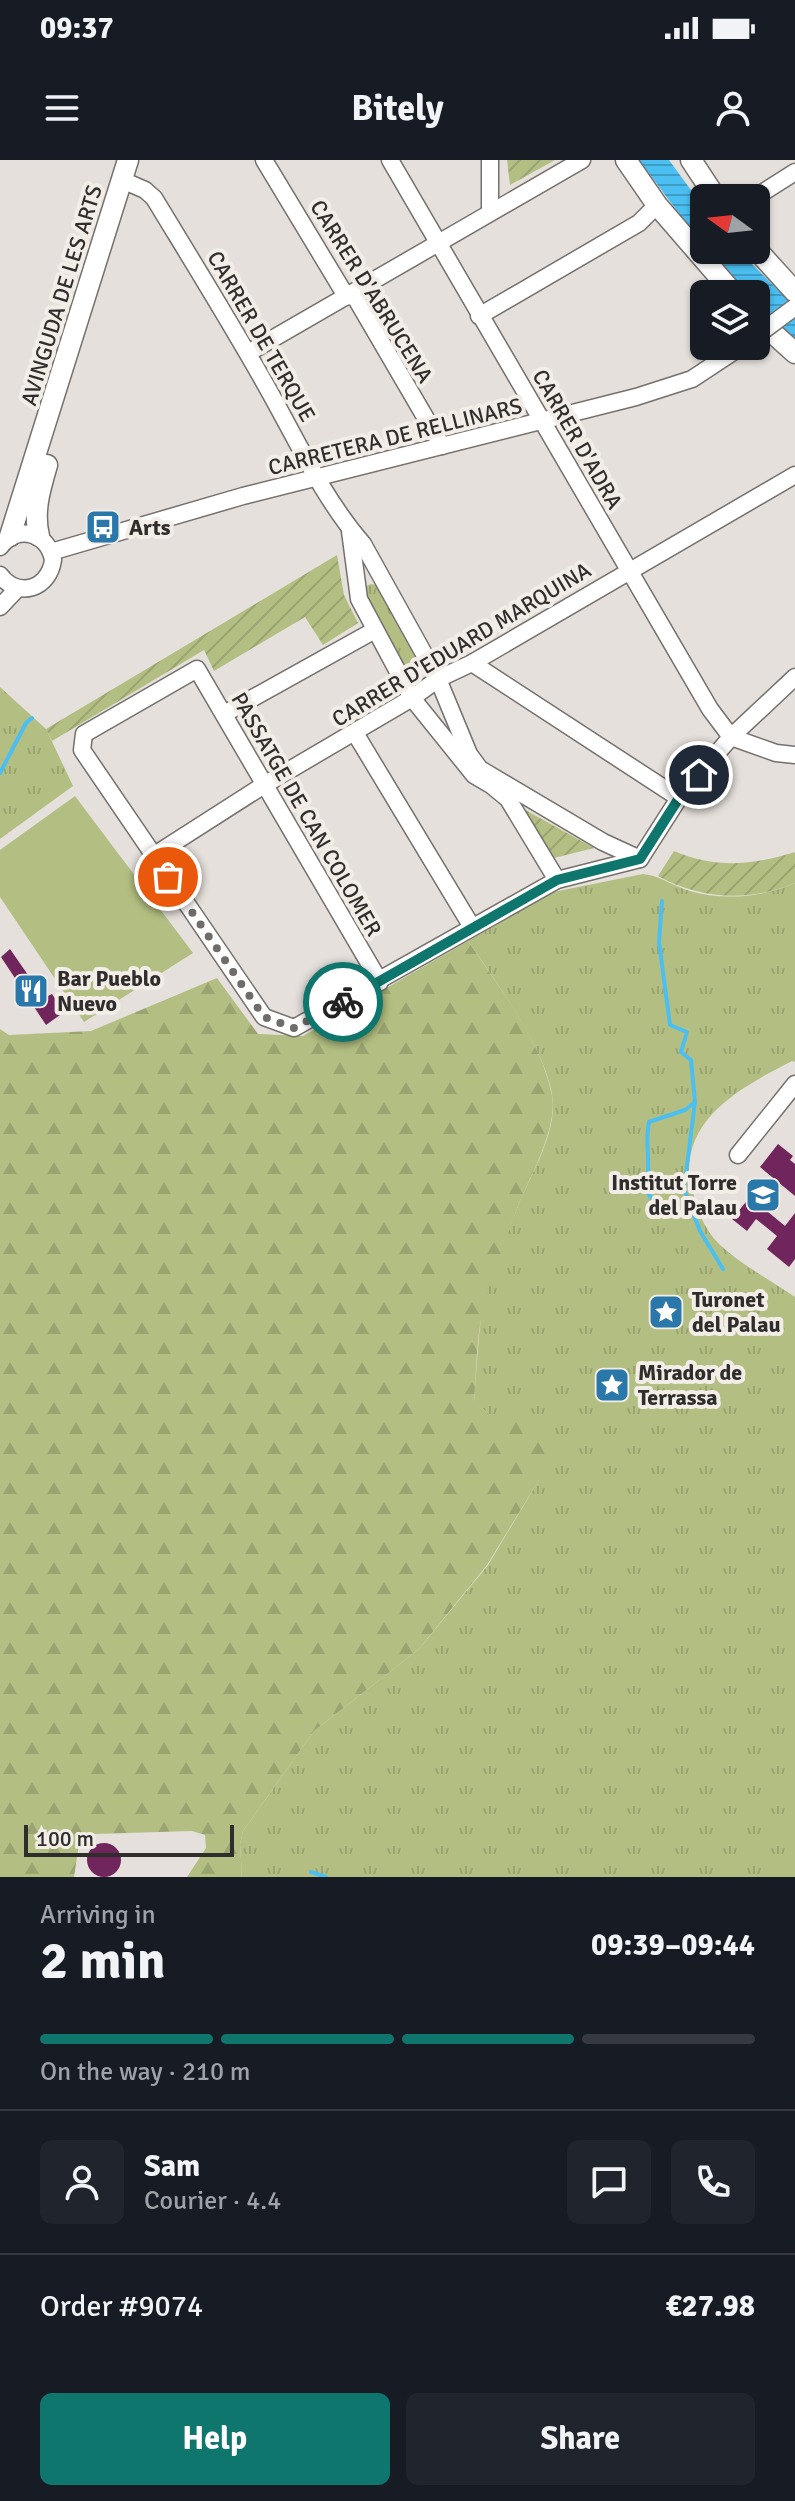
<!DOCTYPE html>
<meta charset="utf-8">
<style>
:root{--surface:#171b24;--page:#20242c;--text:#f1f3f6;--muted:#9ea1a6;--line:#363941;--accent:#0f766e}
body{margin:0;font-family:Signika,sans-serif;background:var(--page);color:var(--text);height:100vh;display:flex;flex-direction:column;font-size:30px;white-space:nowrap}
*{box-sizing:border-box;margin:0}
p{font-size:26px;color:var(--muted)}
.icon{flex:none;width:44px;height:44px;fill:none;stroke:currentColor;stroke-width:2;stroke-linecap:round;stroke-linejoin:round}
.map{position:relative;height:1717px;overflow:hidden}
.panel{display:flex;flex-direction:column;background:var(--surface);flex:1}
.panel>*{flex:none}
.needle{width:52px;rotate:285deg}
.tools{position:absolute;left:690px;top:24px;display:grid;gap:16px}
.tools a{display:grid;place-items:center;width:80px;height:80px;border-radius:12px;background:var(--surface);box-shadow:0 2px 6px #0004;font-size:40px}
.scale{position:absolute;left:24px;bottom:20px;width:210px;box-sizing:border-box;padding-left:8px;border:4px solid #302e2c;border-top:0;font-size:22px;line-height:28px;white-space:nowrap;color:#302e2c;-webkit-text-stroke:6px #f3ede8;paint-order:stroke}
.pin{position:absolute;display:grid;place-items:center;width:68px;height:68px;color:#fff;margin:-34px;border:4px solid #fff;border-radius:50%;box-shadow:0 2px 8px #0007}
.courier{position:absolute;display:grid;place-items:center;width:80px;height:80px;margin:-40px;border:6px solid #0f766e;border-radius:50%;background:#fff;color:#222;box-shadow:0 2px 10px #0007}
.headline em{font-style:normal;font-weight:800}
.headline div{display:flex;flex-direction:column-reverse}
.headline{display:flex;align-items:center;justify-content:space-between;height:136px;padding:0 40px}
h1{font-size:52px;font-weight:800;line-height:60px}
.bar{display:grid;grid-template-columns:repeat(4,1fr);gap:12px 8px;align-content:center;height:96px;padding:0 40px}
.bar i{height:10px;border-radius:6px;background:var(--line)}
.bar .active{background:var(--accent)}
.bar p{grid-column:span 4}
.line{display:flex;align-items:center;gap:20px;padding:0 40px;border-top:2px solid var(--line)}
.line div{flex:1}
.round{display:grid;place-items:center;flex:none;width:84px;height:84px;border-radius:12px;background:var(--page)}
.button{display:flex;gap:16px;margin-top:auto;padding:16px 40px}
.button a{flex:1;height:92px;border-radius:12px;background:var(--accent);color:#fff;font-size:32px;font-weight:800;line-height:92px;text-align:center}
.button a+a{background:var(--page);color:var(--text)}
.status{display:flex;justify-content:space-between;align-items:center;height:56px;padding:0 40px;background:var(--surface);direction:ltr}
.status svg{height:22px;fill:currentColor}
header{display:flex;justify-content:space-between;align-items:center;height:104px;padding:0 40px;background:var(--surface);font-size:36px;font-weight:800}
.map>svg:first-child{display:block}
</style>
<div class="status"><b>09:37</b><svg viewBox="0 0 49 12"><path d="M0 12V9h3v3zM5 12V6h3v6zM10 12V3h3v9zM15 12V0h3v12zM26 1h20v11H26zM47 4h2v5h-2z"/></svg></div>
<header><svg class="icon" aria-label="menu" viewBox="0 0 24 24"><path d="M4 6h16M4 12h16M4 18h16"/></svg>Bitely<svg class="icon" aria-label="person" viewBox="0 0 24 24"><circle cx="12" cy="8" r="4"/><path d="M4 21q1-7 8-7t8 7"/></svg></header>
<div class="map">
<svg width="795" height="1717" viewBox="0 0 795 1717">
<defs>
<pattern id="grass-tufts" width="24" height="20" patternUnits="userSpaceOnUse" patternTransform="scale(2)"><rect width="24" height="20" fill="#b3bf82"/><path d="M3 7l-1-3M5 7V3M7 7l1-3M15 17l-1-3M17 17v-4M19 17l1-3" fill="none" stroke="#9aa470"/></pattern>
<pattern id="forest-firs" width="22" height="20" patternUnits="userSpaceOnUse" patternTransform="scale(2)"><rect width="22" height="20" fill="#b3bf82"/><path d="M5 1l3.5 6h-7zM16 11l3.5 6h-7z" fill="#9aa470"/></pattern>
<pattern id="garden-furrows" width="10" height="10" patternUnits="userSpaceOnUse" patternTransform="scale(2)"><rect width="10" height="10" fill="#b3bf82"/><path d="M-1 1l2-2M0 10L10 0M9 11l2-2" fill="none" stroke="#9aa470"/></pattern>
<pattern id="water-rules" width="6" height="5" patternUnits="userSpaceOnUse" patternTransform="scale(2)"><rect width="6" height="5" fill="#4bbff1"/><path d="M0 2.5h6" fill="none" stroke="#3f9cc3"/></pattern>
</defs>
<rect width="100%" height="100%" fill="#e5e0db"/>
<g fill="url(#grass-tufts)">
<path d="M371 424 377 425 425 505 406 516 363 440 364 427Z"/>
<path d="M0 527 46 569 73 626 0 679Z"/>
<path d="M643 714C661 716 673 726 690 731 725 741 762 737 795 723V902L792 901C748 924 688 953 689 1012 689 1019 692 1028 694 1036 698 1053 706 1071 719 1084 741 1105 771 1120 795 1137V1717H242L240 1684 243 1671 314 1571 419 1489 488 1405 539 1320 499 1257 489 1254 474 1242C476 1213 478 1184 481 1156 485 1127 507 1075 518 1046 530 1016 552 981 553 948 555 901 494 819 468 781L553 732Z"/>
</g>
<path fill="url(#forest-firs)" d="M468 781C498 826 542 881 552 936 558 968 530 1016 518 1046 507 1076 495 1107 486 1138 476 1171 477 1207 474 1241L489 1254 527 1259 546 1286 539 1320 487 1405 419 1489 314 1571 243 1671 240 1684 242 1717H187L206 1688 205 1675 192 1671 94 1674 79 1684 74 1717H0V869L9 875 91 871 217 818 258 874 303 876Z"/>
<g fill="url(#garden-furrows)">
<path d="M507 0H555L510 25Z"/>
<path d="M337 395 344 435 358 463 323 485 305 457 214 511 204 490 52 581 46 569Z"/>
<path d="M520 647 594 688 550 699Z"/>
<path d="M674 691C715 709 754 705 795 692V723C749 742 702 740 658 716Z"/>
</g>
<path fill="#b3bf82" d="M75 636 193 793 84 862 0 737V690Z"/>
<g fill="url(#water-rules)">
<path d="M639 0H669L704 48V87Z"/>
<path d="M706 90H738L795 147V183L756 147V134H744Z"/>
</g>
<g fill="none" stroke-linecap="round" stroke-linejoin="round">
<g stroke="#4bbff1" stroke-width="4">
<path d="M0 613 26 563 32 558"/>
<path d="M662 741 659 782 670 865 687 872 681 892 691 900 695 942 684 1029 700 1071 723 1109"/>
<path d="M651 1038 646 1029C652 1007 644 985 649 962L685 950 695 942"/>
<path d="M311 1712 326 1717"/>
</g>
</g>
<g fill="#70255c">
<path d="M10 789 44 838 52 834 64 852 46 865 1 797Z"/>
<path d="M778 984 793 996 790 1000 795 1004V1036L760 1007Z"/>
<path d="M750 1037 785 1066 795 1053V1099L789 1107 767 1089 777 1076 756 1059 747 1071 732 1059Z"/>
<circle cx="104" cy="1700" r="17"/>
</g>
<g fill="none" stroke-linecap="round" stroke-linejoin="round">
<defs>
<g id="minor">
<path d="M264 0 346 136 355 137 442 286"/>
<path d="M390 0 710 549 731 577 776 593 795 595"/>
<path d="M490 0V51"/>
<path d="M122 20 145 30 154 38C191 99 229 160 264 222 295 276 322 337 363 384L438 519 469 594 480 609 603 682 640 699"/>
<path d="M754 38 795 12"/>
<path d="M479 156 639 63 657 45"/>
<path d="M248 193 582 0"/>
<path d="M350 371 359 439 412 538 474 615 491 625 508 639 557 720"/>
<path d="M0 387C17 364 48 372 53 400 49 429 18 439 0 415"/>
<path d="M51 392 243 336 636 237 692 219 742 186"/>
<path d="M0 447 18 428"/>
<path d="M472 503 679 638"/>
<path d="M224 554 375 470"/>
<path d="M355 573 472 767"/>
<path d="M153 696 264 625 412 538 438 519 472 503 795 315"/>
<path d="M380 822 197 509 84 574 82 590 264 857 294 868 557 720 640 699 679 638 731 577 795 517"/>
<path d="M738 995 795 924"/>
</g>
<g id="major">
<path d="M626 0 657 45 734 134"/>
<path d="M691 0 716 38"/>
<path d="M756 89 795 132"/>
<path d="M756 158 795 193"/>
<path d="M10 376 128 0"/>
<path d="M39 376C33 352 40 329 47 305"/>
</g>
</defs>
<use href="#minor" stroke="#75706c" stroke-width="19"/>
<use href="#major" stroke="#75706c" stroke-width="23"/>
<use href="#minor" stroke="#fff" stroke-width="16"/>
<use href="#major" stroke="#fff" stroke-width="20"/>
<defs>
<path id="minor-bridge" d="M756 176 795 147"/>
</defs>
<use href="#minor-bridge" stroke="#75706c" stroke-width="19" stroke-linecap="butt"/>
<use href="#minor-bridge" stroke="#fff" stroke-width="16"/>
</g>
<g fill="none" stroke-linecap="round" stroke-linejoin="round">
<path stroke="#6f6c69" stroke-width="8" stroke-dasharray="0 14.4" d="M168 717 264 857 294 868 343 842"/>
<path stroke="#0f766e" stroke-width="10" d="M343 842 557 720 640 699 679 638 699 615"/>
</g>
<defs>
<symbol id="bus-square" viewBox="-11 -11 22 22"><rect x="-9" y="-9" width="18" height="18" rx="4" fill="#2a77aa" stroke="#f3ede8"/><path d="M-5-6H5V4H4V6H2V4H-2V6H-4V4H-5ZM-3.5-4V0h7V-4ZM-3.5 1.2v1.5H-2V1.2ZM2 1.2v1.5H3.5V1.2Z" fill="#fff"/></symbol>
<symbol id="restaurant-square" viewBox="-11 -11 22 22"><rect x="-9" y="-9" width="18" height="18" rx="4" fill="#2a77aa" stroke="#f3ede8"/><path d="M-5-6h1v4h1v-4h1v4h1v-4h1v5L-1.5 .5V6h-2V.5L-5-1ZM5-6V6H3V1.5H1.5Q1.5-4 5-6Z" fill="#fff"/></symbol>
<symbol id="school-square" viewBox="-11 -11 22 22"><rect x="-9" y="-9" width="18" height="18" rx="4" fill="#2a77aa" stroke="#f3ede8"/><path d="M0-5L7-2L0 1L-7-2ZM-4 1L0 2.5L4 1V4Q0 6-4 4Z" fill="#fff"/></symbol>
<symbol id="sight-square" viewBox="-11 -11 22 22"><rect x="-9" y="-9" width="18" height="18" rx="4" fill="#2a77aa" stroke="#f3ede8"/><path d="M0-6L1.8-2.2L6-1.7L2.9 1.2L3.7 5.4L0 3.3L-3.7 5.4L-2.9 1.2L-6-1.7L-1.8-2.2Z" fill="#fff"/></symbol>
</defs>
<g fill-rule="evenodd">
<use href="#bus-square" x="83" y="347" width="40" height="40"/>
<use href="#restaurant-square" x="11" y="811" width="40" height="40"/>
<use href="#school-square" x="743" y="1015" width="40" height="40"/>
<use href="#sight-square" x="646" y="1132" width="40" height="40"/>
<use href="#sight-square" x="592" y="1205" width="40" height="40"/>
</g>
<g text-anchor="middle" stroke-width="8" stroke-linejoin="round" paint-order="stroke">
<g font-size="22" fill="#302e2c" stroke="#f3ede8">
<text transform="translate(372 131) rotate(58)" y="8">CARRER D'ABRUCENA</text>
<text transform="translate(61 135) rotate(-73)" y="8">AVINGUDA DE LES ARTS</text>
<text transform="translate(262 176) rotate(60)" y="8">CARRER DE TERQUE</text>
<text transform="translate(395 276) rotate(-14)" y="8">CARRETERA DE RELLINARS</text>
<text transform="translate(578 279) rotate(60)" y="8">CARRER D'ADRA</text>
<text transform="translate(461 484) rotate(-31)" y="8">CARRER D'EDUARD MARQUINA</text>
<text transform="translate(307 654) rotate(60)" y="8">PASSATGE DE CAN COLOMER</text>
</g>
<g font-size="22" font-weight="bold" fill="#302e2c" stroke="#f3ede8" text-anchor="start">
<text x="129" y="375">Arts</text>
<text x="57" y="826">Bar Pueblo<tspan x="57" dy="25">Nuevo</tspan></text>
<text x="737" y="1030" text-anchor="end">Institut Torre<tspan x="737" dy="25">del Palau</tspan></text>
<text x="692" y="1147">Turonet<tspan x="692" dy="25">del Palau</tspan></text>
<text x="638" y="1220">Mirador de<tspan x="638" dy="25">Terrassa</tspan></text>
</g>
</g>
</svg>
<div class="tools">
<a><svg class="needle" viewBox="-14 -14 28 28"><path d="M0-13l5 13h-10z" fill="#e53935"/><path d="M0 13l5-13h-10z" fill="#9ea1a6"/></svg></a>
<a><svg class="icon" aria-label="layers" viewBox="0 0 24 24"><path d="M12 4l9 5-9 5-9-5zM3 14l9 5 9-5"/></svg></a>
</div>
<div class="scale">100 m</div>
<div class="pin" style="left:168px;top:717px;background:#ea580c"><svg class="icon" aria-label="bag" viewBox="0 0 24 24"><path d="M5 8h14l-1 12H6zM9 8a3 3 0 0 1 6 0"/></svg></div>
<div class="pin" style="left:699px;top:615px;background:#1f2937"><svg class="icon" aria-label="home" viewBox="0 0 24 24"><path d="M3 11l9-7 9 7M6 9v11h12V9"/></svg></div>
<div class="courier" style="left:343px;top:842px"><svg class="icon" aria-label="bike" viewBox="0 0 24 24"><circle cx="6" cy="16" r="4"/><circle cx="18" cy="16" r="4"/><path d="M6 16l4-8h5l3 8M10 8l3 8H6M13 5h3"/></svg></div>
</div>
<section class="panel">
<div class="headline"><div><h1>2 min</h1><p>Arriving in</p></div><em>09:39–09:44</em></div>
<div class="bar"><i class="active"></i><i class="active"></i><i class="active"></i><i></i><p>On the way · 210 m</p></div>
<div class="line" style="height:144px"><a class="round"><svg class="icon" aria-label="person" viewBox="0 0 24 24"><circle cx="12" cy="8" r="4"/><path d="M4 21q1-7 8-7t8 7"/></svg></a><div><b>Sam</b><p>Courier · 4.4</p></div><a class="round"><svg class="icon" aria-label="chat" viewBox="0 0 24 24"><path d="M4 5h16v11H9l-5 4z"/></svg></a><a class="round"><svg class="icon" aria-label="phone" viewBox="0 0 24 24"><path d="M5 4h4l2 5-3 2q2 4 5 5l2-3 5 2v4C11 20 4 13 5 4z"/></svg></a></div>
<div class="line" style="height:104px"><div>Order #9074</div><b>€27.98</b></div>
<div class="button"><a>Help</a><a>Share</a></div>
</section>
